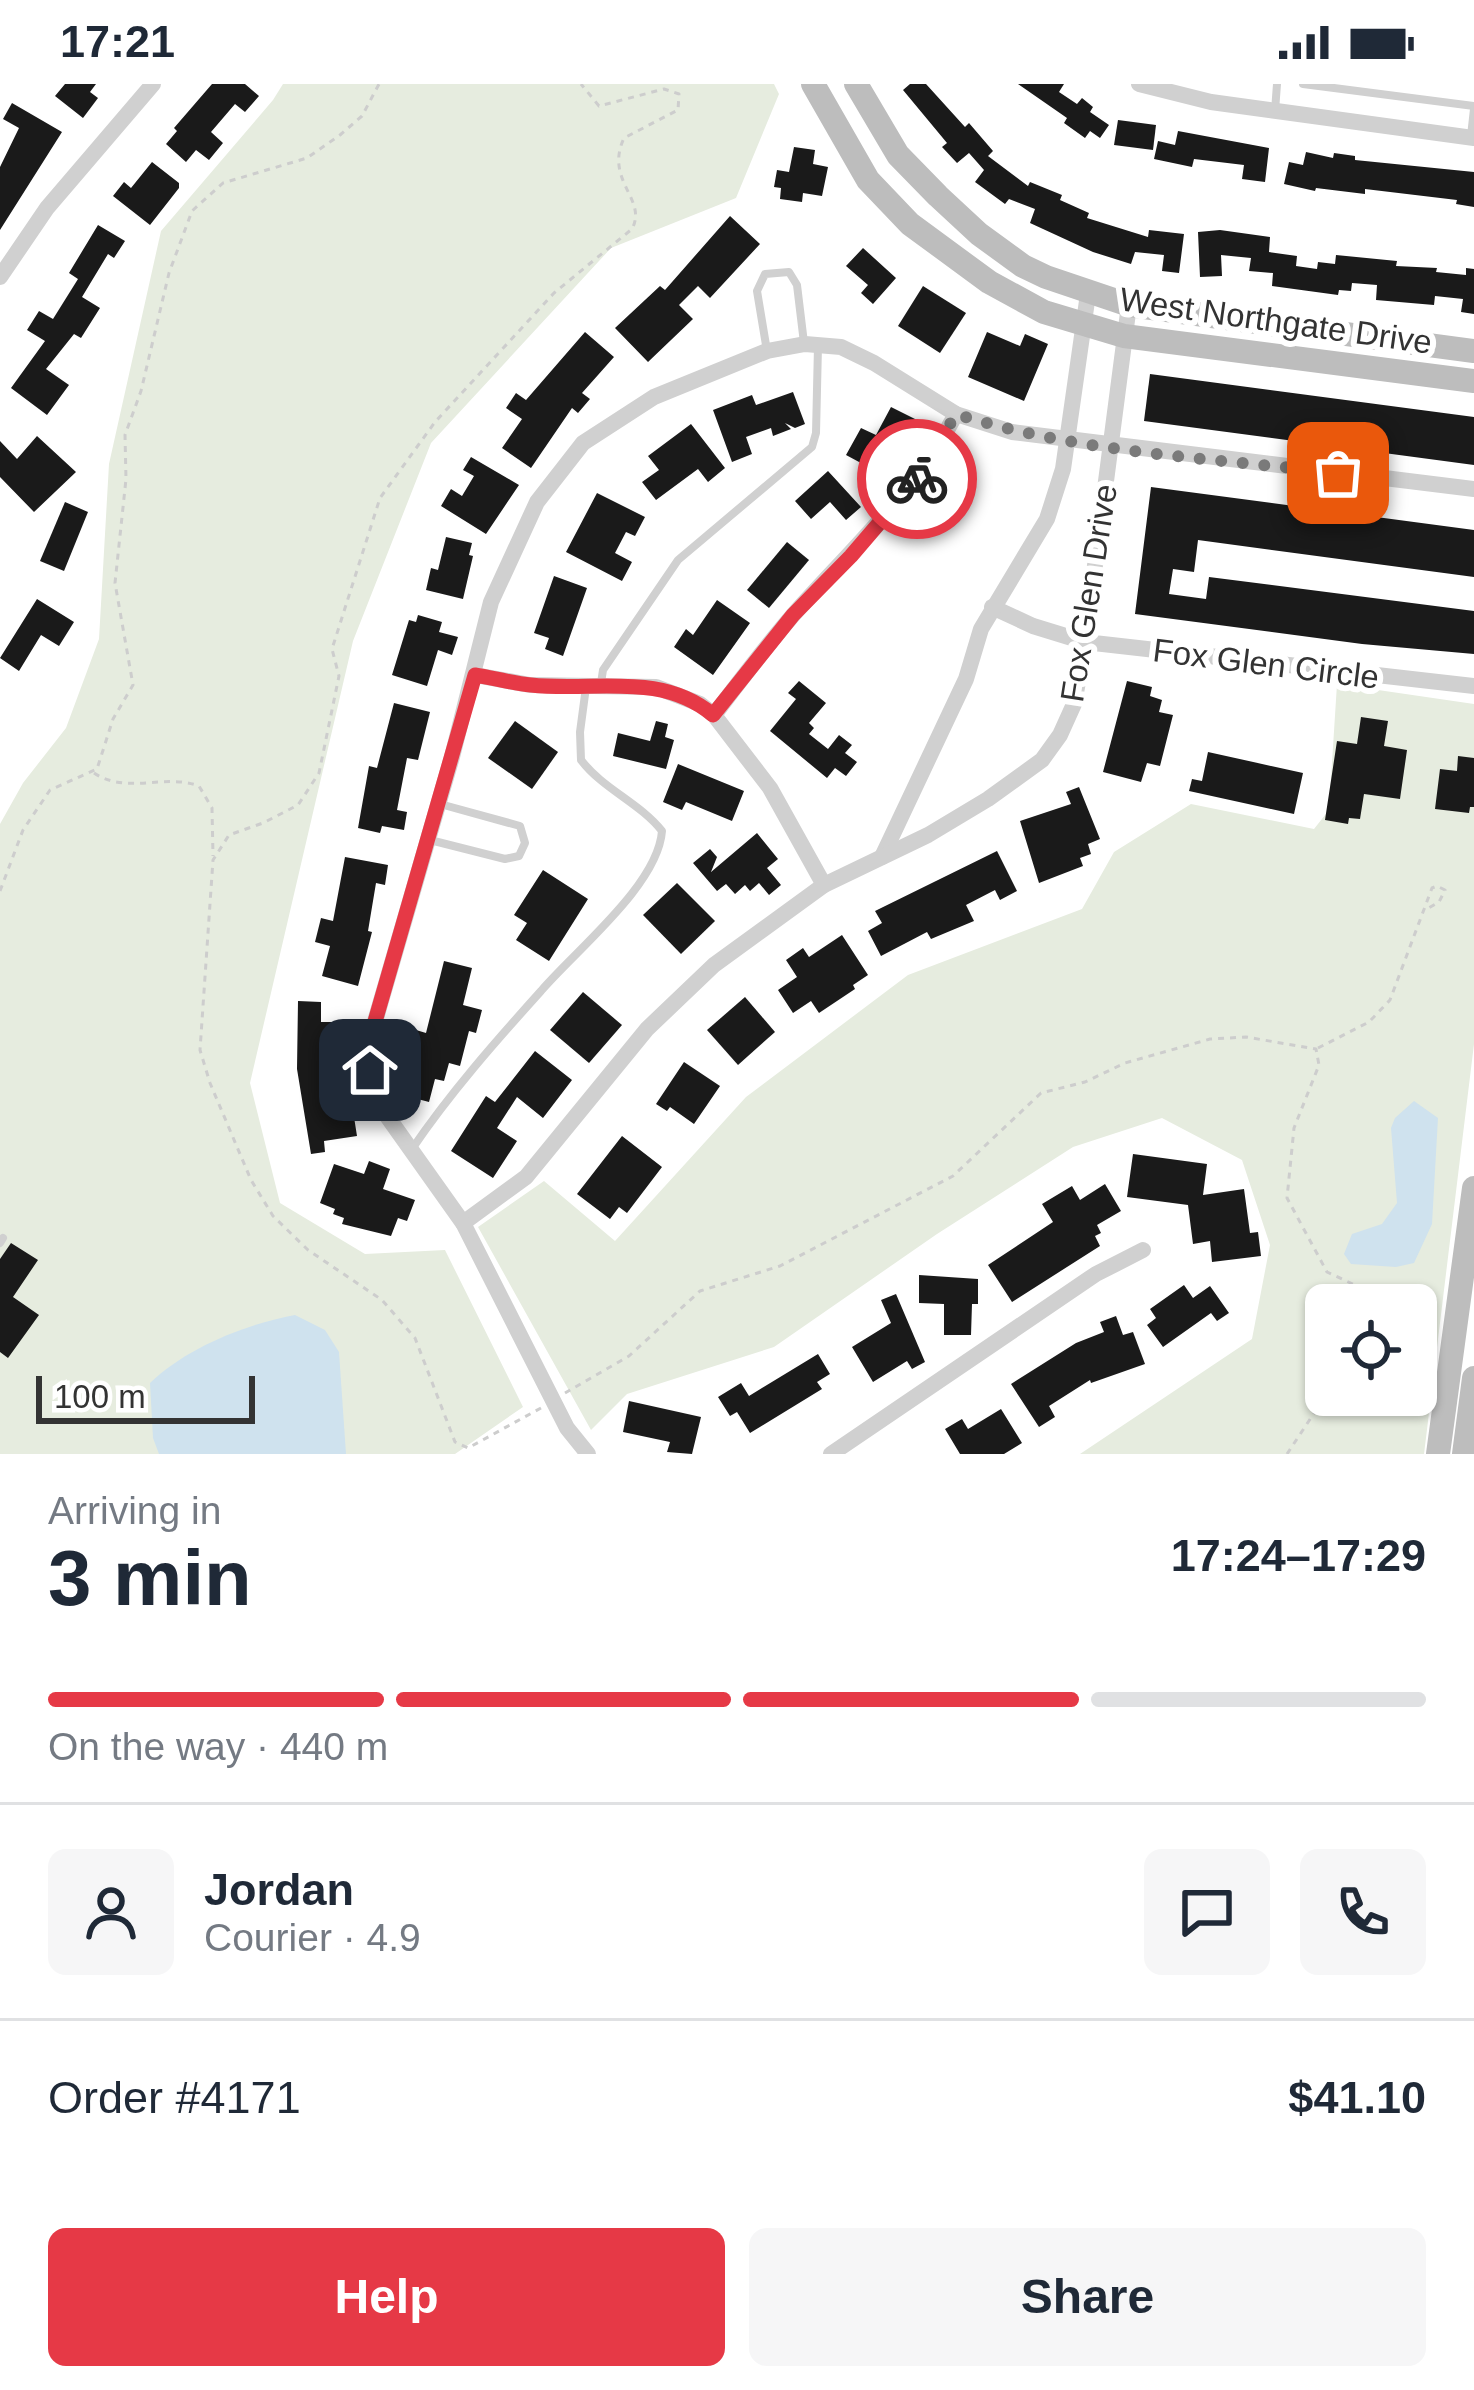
<!DOCTYPE html>
<meta charset="utf-8">
<style>
:root{--surface:#fff;--page:#f6f6f7;--text:#1f2937;--muted:#747a83;--line:#e0e1e3;--accent:#e63946}
body{margin:0;font-family:Helvetica,sans-serif;background:var(--page);color:var(--text);height:100vh;display:flex;flex-direction:column;font-size:45px;white-space:nowrap}
*{box-sizing:border-box;margin:0}
p{font-size:39px;color:var(--muted)}
.icon{flex:none;width:66px;height:66px;fill:none;stroke:currentColor;stroke-width:2;stroke-linecap:round;stroke-linejoin:round}
.map{position:relative;height:1370px;overflow:hidden}
.panel{display:flex;flex-direction:column;background:var(--surface);flex:1}
.panel>*{flex:none}
.fabs{position:absolute;left:1305px;top:1200px;display:grid;gap:24px}
.fabs a{display:grid;place-items:center;width:132px;height:132px;border-radius:18px;background:var(--surface);box-shadow:0 3px 9px #0004;font-size:60px}
.scale{position:absolute;left:36px;bottom:30px;width:219px;box-sizing:border-box;padding-left:12px;border:6px solid #333;border-top:0;font-size:33px;line-height:42px;white-space:nowrap;color:#333;-webkit-text-stroke:9px #fff;paint-order:stroke}
.pin{position:absolute;display:grid;place-items:center;width:102px;height:102px;color:#fff;margin:-51px;border-radius:24px;box-shadow:0 6px 18px #0006}
.courier{position:absolute;display:grid;place-items:center;width:120px;height:120px;margin:-60px;border:9px solid #e63946;border-radius:50%;background:#fff;color:#222;box-shadow:0 3px 15px #0007}
.summary em{font-style:normal;font-weight:700}
.summary div{display:flex;flex-direction:column-reverse}
.summary{display:flex;align-items:center;justify-content:space-between;height:204px;padding:0 48px}
h1{font-size:78px;font-weight:700;line-height:90px}
.bar{display:grid;grid-template-columns:repeat(4,1fr);gap:18px 12px;align-content:center;height:144px;padding:0 48px}
.bar i{height:15px;border-radius:9px;background:var(--line)}
.bar .current{background:var(--accent)}
.bar p{grid-column:span 4}
.line{display:flex;align-items:center;gap:30px;padding:0 48px;border-top:3px solid var(--line)}
.line div{flex:1}
.round{display:grid;place-items:center;flex:none;width:126px;height:126px;border-radius:18px;background:var(--page)}
.button{display:flex;gap:24px;margin-top:auto;padding:24px 48px}
.button a{flex:1;height:138px;border-radius:18px;background:var(--accent);color:#fff;font-size:48px;font-weight:700;line-height:138px;text-align:center}
.button a+a{background:var(--page);color:var(--text)}
.status{display:flex;justify-content:space-between;align-items:center;height:84px;padding:0 60px;background:var(--surface);direction:ltr}
.status svg{height:33px;fill:currentColor}
.map>svg:first-child{display:block}
</style>
<div class="status"><b>17:21</b><svg viewBox="0 0 49 12"><path d="M0 12V9h3v3zM5 12V6h3v6zM10 12V3h3v9zM15 12V0h3v12zM26 1h20v11H26zM47 4h2v5h-2z"/></svg></div>
<div class="map">
<svg width="1474" height="1370" viewBox="0 0 1474 1370">
<rect width="100%" height="100%" fill="#fff"/>
<g fill="#e6ecdf" fill-rule="evenodd">
<path d="M283 0H774L779 10 736 114 611 164 431 359 353 557 250 999 280 1119 365 1170 445 1166 523 1323 455 1370H0V740L23 699 66 644 99 555 109 380 161 147 273 16Z"/>
<path d="M1337 600 1474 620V960L1424 1370H1080L1252 1255 1270 1161 1242 1076 1162 1034 1073 1063 937 1150 774 1263 627 1310 591 1346 478 1143 544 1097 615 1157 746 1013 908 891 1082 825 1114 768 1191 720 1314 745 1329 726ZM1326 1221H1416V1311H1326Z"/>
</g>
<g fill="#cfe2ee">
<path d="M1414 1017 1438 1034 1432 1140 1414 1179 1396 1183 1351 1180 1344 1170 1352 1150 1382 1140 1397 1119 1391 1044 1395 1034Z"/>
<path d="M295 1231 325 1246 339 1268 346 1370H159L153 1354 150 1299C186 1264 246 1240 295 1231Z"/>
</g>
<g fill="#1a1a1a">
<path d="M65 0H96L90 8 98 14 83 34 55 12Z"/>
<path d="M212 0H245L259 12 245 28 235 20 211 48 223 59 209 76 196 66 186 78 166 60 177 47 174 44Z"/>
<path d="M910 0H926L965 43 969 39 993 67 988 72 1028 102 1030 98 1062 111 1060 116 1089 129 1087 134 1148 153 1149 146 1184 150 1179 189 1162 187 1164 171 1135 168 1131 180 1093 168 1030 139 1035 125 1009 115 1005 120 975 98 984 86 969 69 957 79 942 63 947 59 903 6Z"/>
<path d="M1018 0H1064L1059 8 1077 20 1082 14 1093 23 1090 28 1109 41 1100 54 1090 47 1085 54 1064 39 1067 34Z"/>
<path d="M12 19 62 48 0 146V83L19 44 3 35Z"/>
<path d="M1118 36 1156 41 1153 66 1114 61Z"/>
<path d="M1178 47 1269 64 1265 98 1242 95 1244 81 1194 75 1192 83 1154 75 1158 57 1175 61Z"/>
<path d="M794 63 815 66 813 80 828 83 822 112 803 109 802 118 780 115 781 104 774 103 777 86 789 88Z"/>
<path d="M1306 68 1333 74 1334 69 1355 72V76L1474 88V123L1456 120 1457 116 1365 105V110L1316 104 1315 107 1284 100 1289 78 1303 81Z"/>
<path d="M152 78 179 99V104L150 141 113 112 124 98 131 104Z"/>
<path d="M730 132 760 160 710 214 698 202 679 221 693 235 648 278 615 244 660 202 665 206Z"/>
<path d="M98 141 125 157 114 174 108 170 82 213 100 224 81 254 74 250 46 285 69 301 47 331 11 304 45 257 27 246 39 227 53 235 78 195 69 189Z"/>
<path d="M1220 146 1270 153 1269 168 1297 172 1296 182 1317 185 1318 178 1335 180 1336 171 1397 177 1396 182 1437 184 1436 188 1466 191V184L1474 185V230L1461 228 1463 215 1435 212 1434 221 1376 216 1377 201 1352 199 1351 207 1339 206 1338 211 1272 202 1273 189 1249 187 1251 174 1221 171 1222 192 1200 193 1198 148Z"/>
<path d="M863 164 896 194 873 220 861 209 868 201 846 182Z"/>
<path d="M923 202 966 229 940 269 898 242Z"/>
<path d="M585 248 614 273 582 309 590 315 578 329 572 324 531 384 502 364 522 335 506 324 516 309 526 316Z"/>
<path d="M987 248 1020 262 1025 250 1048 260 1024 317 968 293Z"/>
<path d="M1150 290 1474 333V381L1144 337Z"/>
<path d="M793 308 805 340 795 344 785 339 791 345 773 352 771 344 746 353 752 370 732 378 713 326 752 311 756 321Z"/>
<path d="M891 323 923 339 901 379 883 369 874 386 846 371 861 344 876 351Z"/>
<path d="M691 340 725 384 708 398 698 385 656 416 642 398 659 386 648 372Z"/>
<path d="M37 352 76 388 34 428 0 393V357L17 375Z"/>
<path d="M471 373 519 401 486 450 441 422 451 405 462 412 474 392 463 386Z"/>
<path d="M828 387 861 423 846 436 830 418 811 435 795 417Z"/>
<path d="M1151 403 1474 446V493L1198 456 1194 488 1173 485 1169 510 1206 515 1209 493 1474 527V570L1362 560 1135 530Z"/>
<path d="M597 409 645 433 635 452 626 448 615 469 632 478 622 497 566 468Z"/>
<path d="M65 418 88 428 64 487 40 477Z"/>
<path d="M446 453 472 459 469 471 473 472 463 515 426 506 431 484 438 486Z"/>
<path d="M787 458 809 476 769 524 747 506Z"/>
<path d="M554 492 587 504 563 572 545 565 549 554 534 549Z"/>
<path d="M37 515 74 538 59 562 41 551 19 587 0 574Z"/>
<path d="M717 516 750 539 713 591 674 563 686 545 693 551Z"/>
<path d="M418 531 442 538 439 548 458 553 452 571 438 566 427 602 392 591 409 536 416 538Z"/>
<path d="M799 597 826 619 809 639 814 644 809 650 828 665 839 651 852 661 845 669 857 678 846 692 835 684 827 694 770 647 796 615 788 609Z"/>
<path d="M1127 597 1152 603 1150 612 1162 616 1159 628 1173 631 1160 682 1147 679 1141 698 1103 688Z"/>
<path d="M394 619 430 628 418 676 407 674 397 726 407 728 404 746 382 742 380 749 358 744 369 682 377 684Z"/>
<path d="M1361 633 1388 637 1384 662 1407 666 1400 715 1364 710 1360 735 1349 734 1348 740 1325 736 1337 657 1357 660Z"/>
<path d="M515 637 558 668 532 705 488 674Z"/>
<path d="M656 637 668 640 665 653 674 656 666 685 613 672 618 649 650 657Z"/>
<path d="M1208 668 1303 689 1294 730 1189 707 1192 695 1202 697Z"/>
<path d="M1458 672 1474 674V723H1470L1469 729 1435 725 1440 685 1457 687Z"/>
<path d="M678 680 744 707 732 737 686 718 682 726 663 718Z"/>
<path d="M1079 703 1100 755 1088 760 1091 770 1080 774 1083 782 1039 799 1020 737 1071 720 1066 708Z"/>
<path d="M757 749 778 775 767 784 781 801 769 811 759 799 750 807 745 801 735 810 726 800 717 807 693 779 710 765 717 773 711 788Z"/>
<path d="M997 767 1017 807 1000 816 995 806 966 821 974 837 931 855 927 848 881 872 868 847 882 839 875 827Z"/>
<path d="M345 773 388 781 385 801 376 799 368 847 372 848 358 902 322 892 330 862 315 858 321 834 333 837Z"/>
<path d="M543 786 588 815 549 877 516 856 527 839 514 831Z"/>
<path d="M677 799 715 837 681 870 643 831Z"/>
<path d="M842 851 868 891 853 901 855 905 819 929 811 917 793 929 778 906 797 893 786 876 803 864 809 873Z"/>
<path d="M444 877 472 884 463 921 482 926 476 949 469 947 460 982 449 979 444 997 435 995 429 1018 410 1013 414 998 406 996 416 946 426 949Z"/>
<path d="M583 908 622 941 589 979 550 946Z"/>
<path d="M745 913 775 948 738 981 707 946Z"/>
<path d="M298 917 321 918V938H340L339 986 330 985 338 1035 354 1033 357 1052 324 1057 325 1068 311 1070 297 985Z"/>
<path d="M535 967 572 996 543 1034 517 1013 497 1044 517 1057 493 1094 451 1067 486 1012 495 1018Z"/>
<path d="M684 978 720 1002 694 1040 670 1023 667 1027 656 1020Z"/>
<path d="M622 1052 662 1083 627 1129 619 1123 610 1135 577 1110Z"/>
<path d="M1133 1070 1207 1080 1203 1111 1244 1105 1250 1149 1258 1148 1261 1172 1212 1178 1210 1157 1193 1160 1188 1121 1127 1113Z"/>
<path d="M369 1077 390 1085 383 1105 415 1116 407 1137 398 1134 391 1152 342 1140 344 1134 333 1130 335 1125 320 1119 334 1080 364 1090Z"/>
<path d="M1105 1100 1121 1127 1097 1141 1101 1149 1095 1152 1100 1162 1012 1218 988 1181 1053 1138 1042 1120 1072 1102 1080 1116Z"/>
<path d="M11 1159 38 1176 13 1213 39 1231 8 1274 0 1268V1175Z"/>
<path d="M919 1191 978 1195V1220H972L971 1251H944V1220L919 1219Z"/>
<path d="M1184 1201 1193 1214 1210 1202 1229 1229 1217 1237 1211 1229 1163 1263 1147 1241 1156 1234 1150 1225Z"/>
<path d="M896 1210 925 1278 912 1285 907 1277 873 1298 852 1263 891 1239 881 1216Z"/>
<path d="M1116 1232 1123 1251 1133 1248 1145 1280 1091 1299 1090 1296 1049 1322 1055 1333 1039 1343 1011 1300 1076 1259 1104 1248 1100 1238Z"/>
<path d="M818 1270 830 1290 817 1298 822 1305 750 1349 737 1328 730 1332 718 1313 741 1299 749 1312Z"/>
<path d="M629 1317 701 1333 692 1370 667 1368 670 1358 623 1348Z"/>
<path d="M1001 1325 1022 1359 1004 1370H960L945 1345 962 1335 968 1345Z"/>
</g>
<g fill="none" stroke-linecap="round" stroke-linejoin="round">
<g stroke="#cdcdcd" stroke-width="3" stroke-dasharray="6 6" stroke-linecap="butt">
<path d="M94 689C127 711 165 689 199 702L212 724 213 772"/>
<path d="M0 807 23 746 50 706 97 685 113 635 133 601 115 499 126 395 125 351 141 307 169 189 192 127 223 99 307 74 340 51 362 32 379 0"/>
<path d="M1318 964 1369 938 1390 916 1432 804 1437 802 1445 806 1439 818 1425 826"/>
<path d="M565 1309 629 1272 700 1207 780 1182 953 1092 1041 1009 1085 998 1125 979 1210 955 1246 953 1316 965 1319 981 1294 1044 1287 1114 1327 1188 1357 1202 1365 1221"/>
<path d="M541 1324 468 1364 455 1358 415 1254 382 1216 308 1166 273 1132 251 1096 210 999 200 966 213 776 229 751 263 739 298 721 319 689 339 592 332 565 380 414 435 338 554 209 632 145C648 115 604 97 624 54L678 26 679 10 664 5 599 22 581 0"/>
<path d="M1287 1370 1326 1311"/>
</g>
<g stroke="#d0d0d0" stroke-width="8">
<path d="M1303 0 1474 22"/>
<path d="M1275 27 1277 0"/>
<path d="M1471 52 1474 25"/>
<path d="M767 267 757 207 765 190 789 188 797 201 804 259"/>
<path d="M601 599 603 586 678 476 812 363 816 349 818 262"/>
<path d="M430 756 505 775 519 772 525 759 520 742 440 720"/>
<path d="M412 1065C450 1009 496 957 541 907 576 866 658 801 662 747 640 719 603 705 581 676L580 648 586 603"/>
<path d="M0 1159 3 1154"/>
</g>
<g stroke="#d0d0d0" stroke-width="16">
<path d="M1139 0 1211 18 1474 54"/>
<path d="M0 193 47 124 153 0"/>
<path d="M992 523 1033 542 1085 558 1474 602"/>
<path d="M475 591 530 601 656 603 700 620 714 631 770 704 824 801"/>
<path d="M714 631C740 597 766 562 794 530 853 464 915 408 956 330"/>
<path d="M882 773 966 595 981 545 1047 435 1063 385 1088 210"/>
<path d="M463 1139 526 1093 647 945 714 881 824 801 928 751 988 715 1042 676 1060 651 1074 620 1085 558 1129 221"/>
<path d="M588 1370 567 1344 463 1139 382 1025 370 986 374 941 452 673 491 518 537 418 583 359 654 313 767 267 805 260 841 263 874 279 956 330 1012 348 1474 405"/>
<path d="M831 1370 1096 1190 1143 1166"/>
</g>
<g stroke="#bdbdbd" stroke-width="24">
<path d="M813 0 868 96 910 140 989 198 1044 228 1124 252 1474 297"/>
<path d="M856 0 898 71 938 112 979 150 1023 182 1046 193 1129 221 1474 267"/>
<path d="M1438 1370 1474 1104"/>
<path d="M1464 1370 1474 1294"/>
</g>
</g>
<g fill="none" stroke-linecap="round" stroke-linejoin="round">
<path stroke="#7a7a7a" stroke-width="12" stroke-dasharray="0 21.6" d="M917 395 956 330C1078 369 1211 374 1338 389"/>
<path stroke="#e63946" stroke-width="15" d="M370 986 374 941 475 591C493 594 512 599 531 601 594 608 660 587 713 631L793 531 851 472 917 395"/>
</g>
<g text-anchor="middle" stroke-width="12" stroke-linejoin="round" paint-order="stroke">
<g font-size="33" fill="#333" stroke="#fff">
<text transform="translate(1276 236) rotate(8)" y="12">West Northgate Drive</text>
<text transform="translate(1088 509) rotate(-81)" y="12">Fox Glen Drive</text>
<text transform="translate(1266 579) rotate(7)" y="12">Fox Glen Circle</text>
</g>
</g>
</svg>
<div class="fabs">
<a><svg class="icon" aria-label="locate" viewBox="0 0 24 24"><circle cx="12" cy="12" r="6"/><path d="M12 2v4M12 18v4M2 12h4M18 12h4"/></svg></a>
</div>
<div class="scale">100 m</div>
<div class="pin" style="left:1338px;top:389px;background:#ea580c"><svg class="icon" aria-label="bag" viewBox="0 0 24 24"><path d="M5 8h14l-1 12H6zM9 8a3 3 0 0 1 6 0"/></svg></div>
<div class="pin" style="left:370px;top:986px;background:#1f2937"><svg class="icon" aria-label="home" viewBox="0 0 24 24"><path d="M3 11l9-7 9 7M6 9v11h12V9"/></svg></div>
<div class="courier" style="left:917px;top:395px"><svg class="icon" aria-label="bike" viewBox="0 0 24 24"><circle cx="6" cy="16" r="4"/><circle cx="18" cy="16" r="4"/><path d="M6 16l4-8h5l3 8M10 8l3 8H6M13 5h3"/></svg></div>
</div>
<section class="panel">
<div class="summary"><div><h1>3 min</h1><p>Arriving in</p></div><em>17:24–17:29</em></div>
<div class="bar"><i class="current"></i><i class="current"></i><i class="current"></i><i></i><p>On the way · 440 m</p></div>
<div class="line" style="height:216px"><a class="round"><svg class="icon" aria-label="person" viewBox="0 0 24 24"><circle cx="12" cy="8" r="4"/><path d="M4 21q1-7 8-7t8 7"/></svg></a><div><b>Jordan</b><p>Courier · 4.9</p></div><a class="round"><svg class="icon" aria-label="chat" viewBox="0 0 24 24"><path d="M4 5h16v11H9l-5 4z"/></svg></a><a class="round"><svg class="icon" aria-label="phone" viewBox="0 0 24 24"><path d="M5 4h4l2 5-3 2q2 4 5 5l2-3 5 2v4C11 20 4 13 5 4z"/></svg></a></div>
<div class="line" style="height:156px"><div>Order #4171</div><b>$41.10</b></div>
<div class="button"><a>Help</a><a>Share</a></div>
</section>
